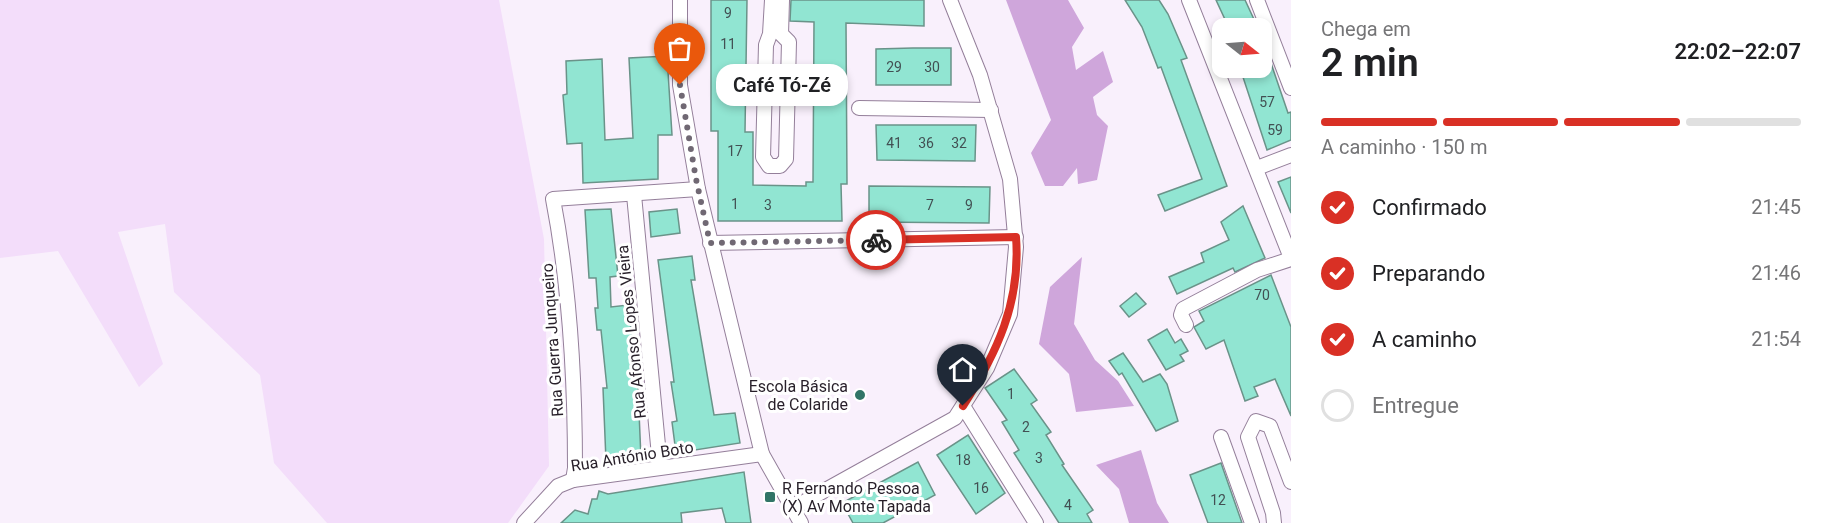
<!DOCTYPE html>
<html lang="pt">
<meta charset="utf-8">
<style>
:root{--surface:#fff;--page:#f6f6f6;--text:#202124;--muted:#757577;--line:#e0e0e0;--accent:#d93025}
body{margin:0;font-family:Roboto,sans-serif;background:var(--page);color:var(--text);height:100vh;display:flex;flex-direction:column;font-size:22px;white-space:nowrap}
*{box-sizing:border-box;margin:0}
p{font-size:20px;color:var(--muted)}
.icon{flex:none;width:33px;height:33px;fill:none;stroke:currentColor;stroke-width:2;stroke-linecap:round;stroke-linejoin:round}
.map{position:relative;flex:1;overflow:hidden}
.drawer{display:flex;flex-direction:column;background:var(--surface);width:540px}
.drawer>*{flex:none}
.needle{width:39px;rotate:107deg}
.tools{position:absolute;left:1212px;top:18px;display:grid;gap:12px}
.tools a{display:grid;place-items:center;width:60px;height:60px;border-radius:12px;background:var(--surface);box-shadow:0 3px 9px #0003;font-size:30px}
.pin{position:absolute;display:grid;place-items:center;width:51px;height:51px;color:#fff;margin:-62px -26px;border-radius:50% 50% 50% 0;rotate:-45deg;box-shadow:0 0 6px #0007}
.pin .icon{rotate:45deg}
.courier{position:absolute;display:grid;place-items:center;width:60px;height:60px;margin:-30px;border:4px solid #d93025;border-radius:50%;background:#fff;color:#222;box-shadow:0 2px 8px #0007}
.bubble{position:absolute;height:42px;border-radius:18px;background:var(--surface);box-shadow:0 3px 9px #0003;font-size:20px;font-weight:600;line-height:42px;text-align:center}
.summary em{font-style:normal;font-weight:600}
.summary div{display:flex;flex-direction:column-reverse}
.summary{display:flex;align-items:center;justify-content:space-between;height:102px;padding:0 30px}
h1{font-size:39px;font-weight:600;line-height:45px}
.bar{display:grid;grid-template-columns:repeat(4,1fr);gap:9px 6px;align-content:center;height:72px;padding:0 30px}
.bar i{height:8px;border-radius:4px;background:var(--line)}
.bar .on{background:var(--accent)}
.bar p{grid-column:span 4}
ol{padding:0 30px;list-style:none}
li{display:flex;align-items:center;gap:18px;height:66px}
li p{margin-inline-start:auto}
li .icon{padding:6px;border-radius:50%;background:var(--accent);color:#fff;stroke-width:4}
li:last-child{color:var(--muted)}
li i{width:33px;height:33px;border:3px solid var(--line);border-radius:50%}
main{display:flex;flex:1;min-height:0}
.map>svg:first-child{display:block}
</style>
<main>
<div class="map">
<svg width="1291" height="523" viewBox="0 0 1291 523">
<rect width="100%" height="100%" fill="#f9f0fc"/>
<path fill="#f3ddfa" d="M0 0H499L544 239 549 466 508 523H327L274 463 260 375 174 292 165 224 118 232 163 364 139 387 58 251 0 258Z"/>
<g fill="#cfa6db">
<path d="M1006 0H1068L1084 28 1072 47 1076 70 1103 51 1113 82 1093 97 1097 115 1108 126 1097 180 1078 184 1077 168 1063 186H1045L1031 153 1051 120Z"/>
<path d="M1082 257 1074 324 1095 360 1118 381 1134 406 1076 412 1069 374 1039 344 1050 287Z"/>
<path d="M1141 450 1157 503 1169 523H1129L1119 489 1096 465Z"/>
</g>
<g fill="#91e5d2" stroke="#6a9389" stroke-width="1.5">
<path d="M711 0H747L745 132H753V185L806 186V182H813L814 22 790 21 791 0H924V26L846 23 847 184H841L842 221H718V131H711Z"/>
<path d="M1125 0H1159L1168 14 1187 58 1181 60 1227 186 1165 211 1158 195 1202 179 1161 67 1158 68 1142 27Z"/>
<path d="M1216 0H1245L1258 28H1224L1228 26Z"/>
<path d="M1262 37 1288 113 1291 112V140L1267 150 1240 68H1262Z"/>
<path d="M913 48H951V85H876V49Z"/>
<path d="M667 56 672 135H658V179L583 183 582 143 567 144 563 95 567 94 566 61 602 59 605 140 633 138 629 58Z"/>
<path d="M876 125H976L975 161 877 160Z"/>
<path d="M1291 177V213L1278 182Z"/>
<path d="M869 186 990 187 989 223 869 222Z"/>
<path d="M1243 206 1265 258 1235 272 1233 268 1177 294 1169 277 1204 262 1201 253 1229 240 1221 222Z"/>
<path d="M611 209 618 276 610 277 611 307 628 305 638 388 641 459 606 461 603 388H607L601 330H597L595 308H598L596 278H589L585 210Z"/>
<path d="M677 209 680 233 651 237 649 212Z"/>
<path d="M692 256 695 280H691L714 415 735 413 740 443 676 453 672 422 677 421 671 382H674L658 260Z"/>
<path d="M1271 275 1291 327V416L1275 379 1254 387 1258 396 1245 401 1224 340 1206 349 1194 327 1204 321 1199 311Z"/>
<path d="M1136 293 1146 304 1129 317 1120 306Z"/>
<path d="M1167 329 1175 343 1181 339 1188 351 1180 355 1184 361 1166 370 1148 340Z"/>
<path d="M1123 353 1143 382 1160 374 1167 384 1178 421 1156 431 1122 373 1119 375 1109 361Z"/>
<path d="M1014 369 1037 400 1031 404 1051 432 1046 435 1064 464 1062 465 1093 510 1087 514 1092 523H1059L1014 453 1019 450 1002 422 1007 420 985 388Z"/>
<path d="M968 435 1005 493 976 514 937 455Z"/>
<path d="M918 462 935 495 883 523H853L842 503Z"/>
<path d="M1221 463 1242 523H1208L1190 475Z"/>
<path d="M744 472 751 523H726L722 508 681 513 682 523H561L575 510 588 514 592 499H597L599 491 608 494Z"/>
</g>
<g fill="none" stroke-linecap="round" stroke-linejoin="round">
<defs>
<g id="street">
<path d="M680 0V85L698 189 762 454 801 523"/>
<path d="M772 0 770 34 766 45 763 157 769 166H780L786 159 789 42 781 34 782 0"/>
<path d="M1189 0 1291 258"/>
<path d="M1257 0 1291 88"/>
<path d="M859 108 991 110"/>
<path d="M1257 168 1291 155"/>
<path d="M634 195 660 466"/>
<path d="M710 243 1016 237"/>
<path d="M1186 325 1181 315 1183 309 1257 270 1291 259"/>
<path d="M963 406 1036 523"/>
<path d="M1221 437 1252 523"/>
<path d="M573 480 575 468C575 378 570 287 553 199L698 189"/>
<path d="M793 508 955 418 987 368 1010 314 1016 247 1010 179 980 75 950 0"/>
<path d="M524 523 558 486 573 480 762 454"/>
<path d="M1274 523 1273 513 1248 437 1256 421 1270 426 1291 482"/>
</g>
</defs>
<use href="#street" stroke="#947f9a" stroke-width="16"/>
<use href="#street" stroke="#fff" stroke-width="14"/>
</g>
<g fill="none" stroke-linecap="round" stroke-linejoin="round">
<path stroke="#706873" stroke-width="6" stroke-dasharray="0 10.8" d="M680 85 696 179 710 243 876 240"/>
<path stroke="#d93025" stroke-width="8" d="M876 240 1016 237C1021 302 997 353 963 406"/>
</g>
<g fill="#317567" stroke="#fff" stroke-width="2">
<circle cx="860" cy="395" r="6"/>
<rect x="764" y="491" width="12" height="12" rx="3"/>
</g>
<g text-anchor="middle" stroke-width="6" stroke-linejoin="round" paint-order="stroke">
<g font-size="14" fill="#425053">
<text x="728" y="18">9</text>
<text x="728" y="49">11</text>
<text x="894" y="72">29</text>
<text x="932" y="72">30</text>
<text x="1267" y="107">57</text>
<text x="1275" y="135">59</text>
<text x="894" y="148">41</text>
<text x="926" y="148">36</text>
<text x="959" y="148">32</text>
<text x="735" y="156">17</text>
<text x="735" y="209">1</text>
<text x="768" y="210">3</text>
<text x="930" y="210">7</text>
<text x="969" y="210">9</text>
<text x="1262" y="300">70</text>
<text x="1011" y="399">1</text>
<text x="1026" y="432">2</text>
<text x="1039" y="463">3</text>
<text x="963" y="465">18</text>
<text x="981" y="493">16</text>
<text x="1218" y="505">12</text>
<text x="1068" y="510">4</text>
</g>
<g font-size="16" fill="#271f29" stroke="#fff">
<text transform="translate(631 332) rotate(-96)" y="6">Rua Afonso Lopes Vieira</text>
<text transform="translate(552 340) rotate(-94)" y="6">Rua Guerra Junqueiro</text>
<text transform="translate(632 456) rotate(-9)" y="6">Rua António Boto</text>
</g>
<g font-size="16" fill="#271f29" stroke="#fff" text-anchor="end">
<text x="848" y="392">Escola Básica<tspan x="848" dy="18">de Colaride</tspan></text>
<text x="782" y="494" text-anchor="start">R Fernando Pessoa<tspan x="782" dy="18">(X) Av Monte Tapada</tspan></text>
</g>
</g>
</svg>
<div class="tools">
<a><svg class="needle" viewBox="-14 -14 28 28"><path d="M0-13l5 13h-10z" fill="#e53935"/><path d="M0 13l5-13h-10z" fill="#757577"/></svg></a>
</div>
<div class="pin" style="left:680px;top:85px;background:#ea580c"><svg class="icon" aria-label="bag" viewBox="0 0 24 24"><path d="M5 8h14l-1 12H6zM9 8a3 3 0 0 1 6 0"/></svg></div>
<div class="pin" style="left:963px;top:406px;background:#1f2937"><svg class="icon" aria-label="home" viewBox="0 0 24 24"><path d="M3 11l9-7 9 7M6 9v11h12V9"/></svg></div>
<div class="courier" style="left:876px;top:240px"><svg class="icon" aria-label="bike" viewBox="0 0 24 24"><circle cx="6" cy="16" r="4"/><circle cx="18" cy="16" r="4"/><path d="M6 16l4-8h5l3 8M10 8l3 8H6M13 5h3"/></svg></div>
<div class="bubble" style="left:716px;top:64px;width:132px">Café Tó-Zé</div>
</div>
<section class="drawer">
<div class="summary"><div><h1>2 min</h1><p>Chega em</p></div><em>22:02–22:07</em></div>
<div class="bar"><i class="on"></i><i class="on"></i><i class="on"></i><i></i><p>A caminho · 150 m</p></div>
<ol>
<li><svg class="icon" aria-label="check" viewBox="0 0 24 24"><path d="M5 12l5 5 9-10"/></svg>Confirmado<p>21:45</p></li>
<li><svg class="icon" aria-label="check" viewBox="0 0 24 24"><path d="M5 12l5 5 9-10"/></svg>Preparando<p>21:46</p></li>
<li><svg class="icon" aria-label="check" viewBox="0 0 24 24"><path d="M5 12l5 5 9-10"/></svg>A caminho<p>21:54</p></li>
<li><i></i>Entregue</li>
</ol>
</section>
</main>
